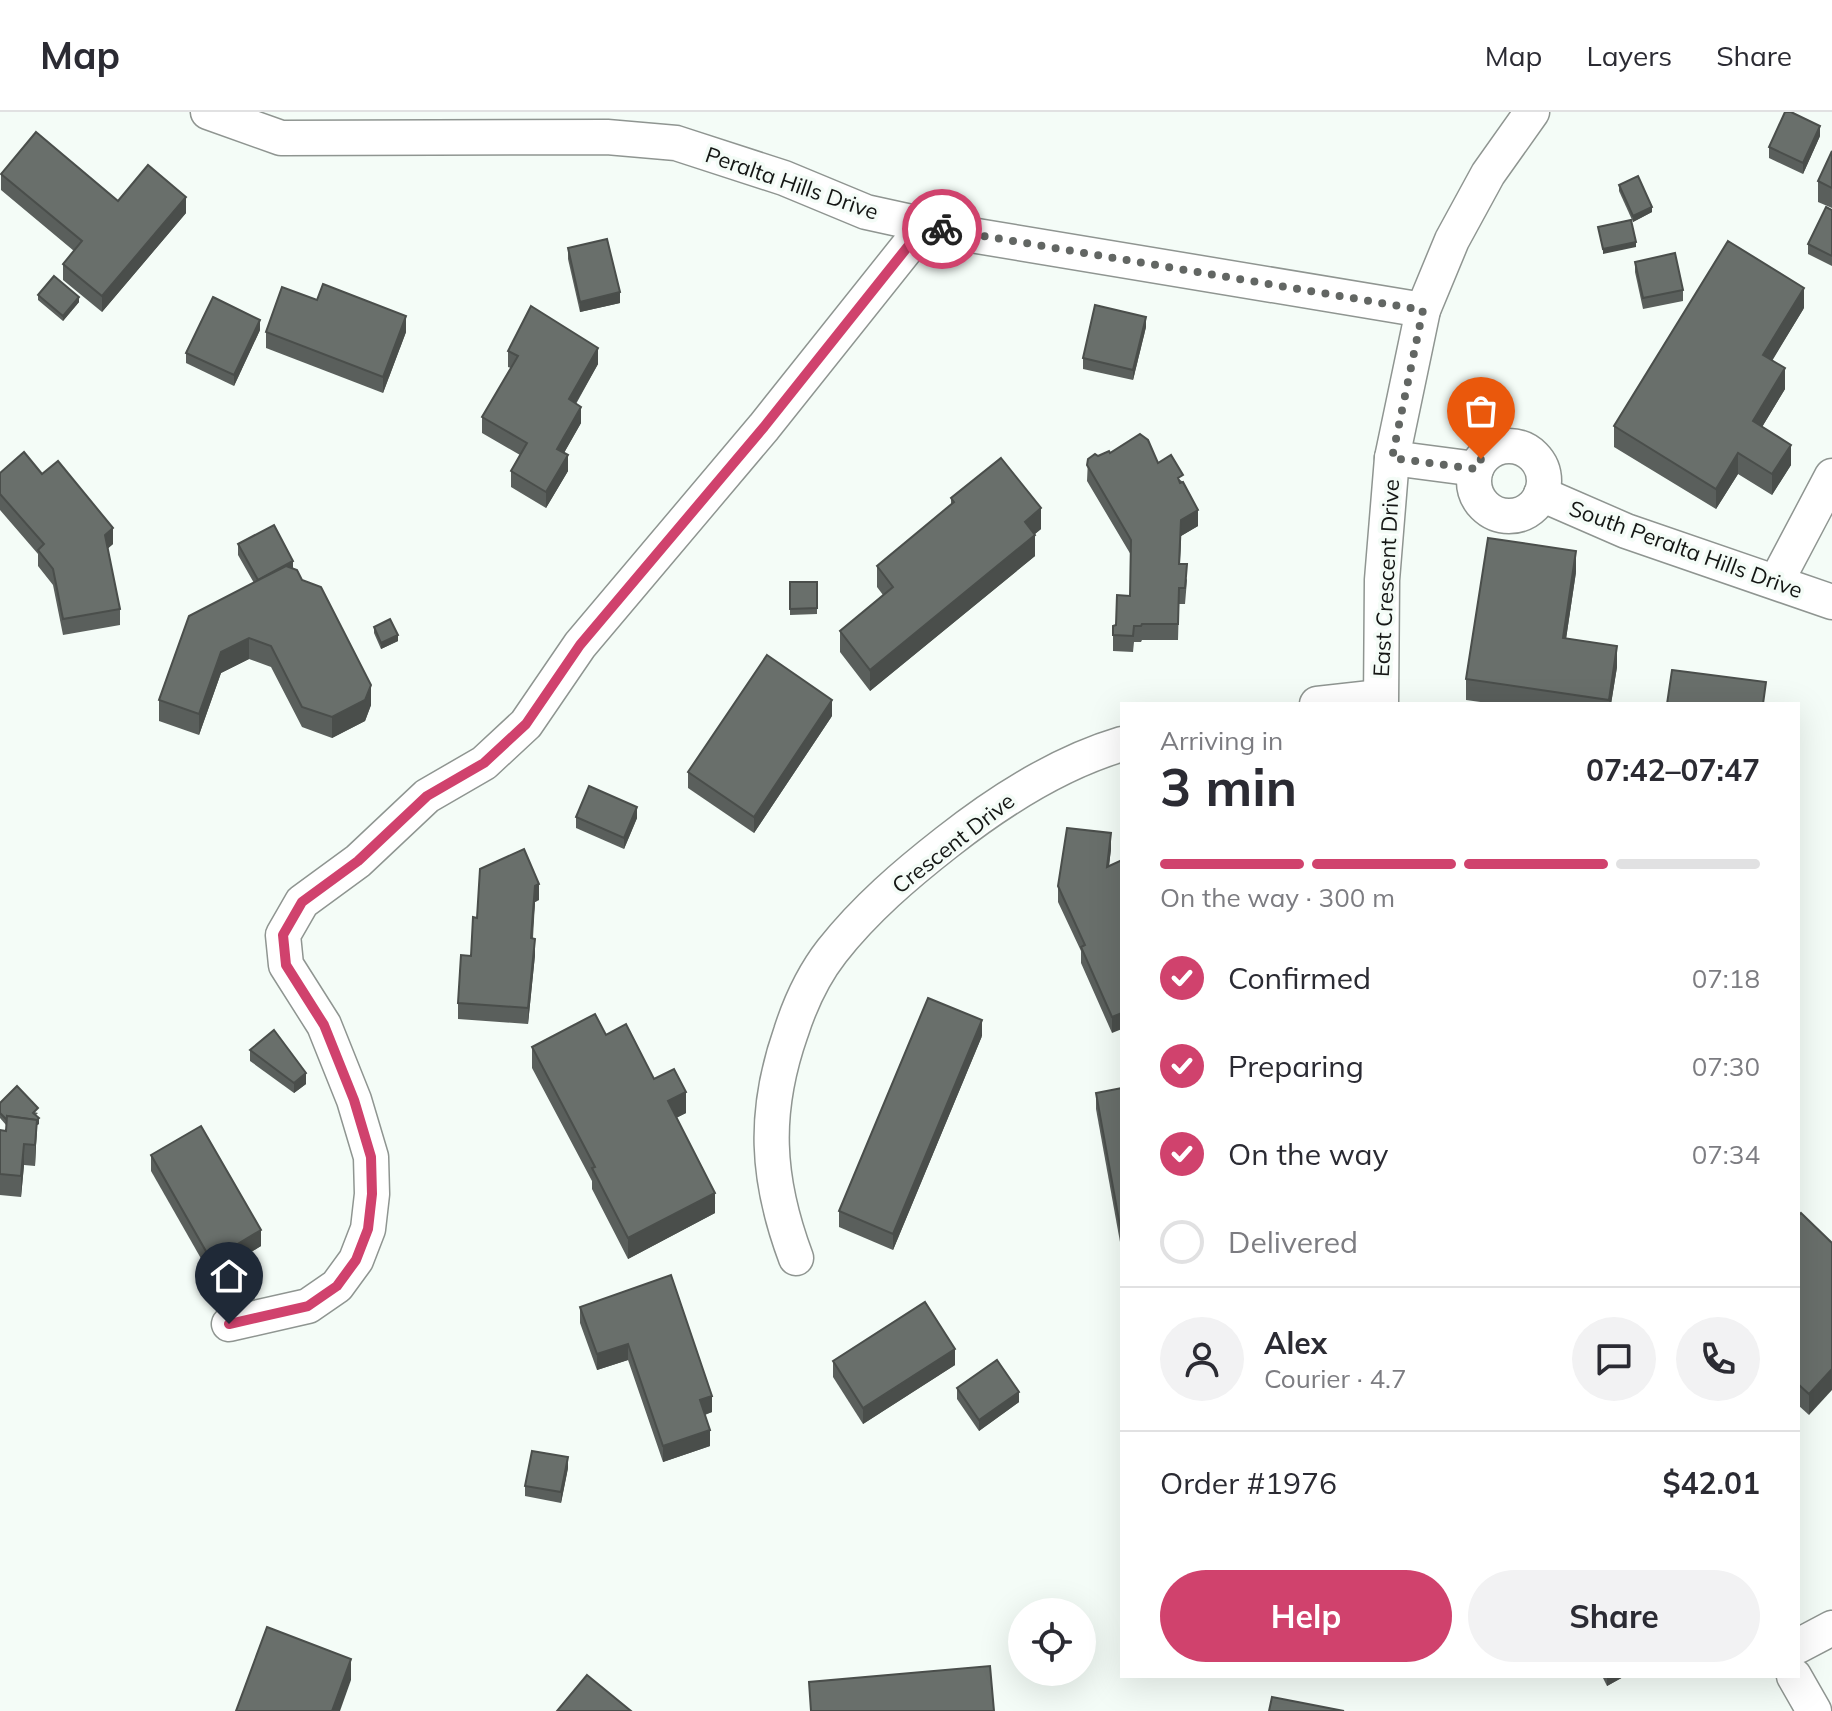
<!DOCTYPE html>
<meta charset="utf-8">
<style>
:root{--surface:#fff;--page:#f2f2f3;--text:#2b2b33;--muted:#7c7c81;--line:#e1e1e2;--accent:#d0426d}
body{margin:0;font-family:Mulish,sans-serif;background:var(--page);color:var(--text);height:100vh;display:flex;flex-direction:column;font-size:30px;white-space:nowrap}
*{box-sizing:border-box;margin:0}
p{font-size:26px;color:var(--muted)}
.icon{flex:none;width:44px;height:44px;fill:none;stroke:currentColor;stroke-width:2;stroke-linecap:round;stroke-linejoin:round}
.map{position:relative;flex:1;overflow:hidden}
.panel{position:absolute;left:1120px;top:590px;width:680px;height:976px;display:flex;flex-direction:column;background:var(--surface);border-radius:0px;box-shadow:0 8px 32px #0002}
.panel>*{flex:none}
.tools{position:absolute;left:1008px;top:1486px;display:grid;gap:16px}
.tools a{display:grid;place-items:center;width:88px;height:88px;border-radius:50%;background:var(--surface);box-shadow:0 8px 32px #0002;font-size:40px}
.pin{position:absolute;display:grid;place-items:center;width:68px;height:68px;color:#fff;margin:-82px -34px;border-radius:50% 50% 50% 0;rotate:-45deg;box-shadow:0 0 8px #0007}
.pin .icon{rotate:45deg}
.courier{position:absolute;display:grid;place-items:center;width:80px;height:80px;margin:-40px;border:6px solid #d0426d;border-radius:50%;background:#fff;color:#222;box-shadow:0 2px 10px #0007}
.head em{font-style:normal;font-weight:700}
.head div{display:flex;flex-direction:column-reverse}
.head{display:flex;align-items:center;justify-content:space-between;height:136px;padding:0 40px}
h1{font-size:52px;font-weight:700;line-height:60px}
.bar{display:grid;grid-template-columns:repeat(4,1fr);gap:12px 8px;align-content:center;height:96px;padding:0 40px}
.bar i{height:10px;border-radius:6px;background:var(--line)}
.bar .active{background:var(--accent)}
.bar p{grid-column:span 4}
.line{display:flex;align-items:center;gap:20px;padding:0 40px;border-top:2px solid var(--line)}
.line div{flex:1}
.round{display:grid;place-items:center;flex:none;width:84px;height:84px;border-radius:42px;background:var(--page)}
ol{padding:0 40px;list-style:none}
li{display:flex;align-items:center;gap:24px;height:88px}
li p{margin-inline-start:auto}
li .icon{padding:8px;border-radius:50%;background:var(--accent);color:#fff;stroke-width:4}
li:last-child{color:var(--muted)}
li i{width:44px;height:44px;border:4px solid var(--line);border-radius:50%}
.button{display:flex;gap:16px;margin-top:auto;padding:16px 40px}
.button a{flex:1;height:92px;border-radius:48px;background:var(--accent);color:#fff;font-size:32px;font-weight:700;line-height:92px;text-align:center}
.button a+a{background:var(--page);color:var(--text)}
header{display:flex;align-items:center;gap:48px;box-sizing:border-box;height:112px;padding:0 40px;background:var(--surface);border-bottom:2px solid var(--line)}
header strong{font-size:38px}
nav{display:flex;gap:44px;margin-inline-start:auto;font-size:28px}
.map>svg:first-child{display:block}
</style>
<header>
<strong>Map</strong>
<nav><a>Map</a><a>Layers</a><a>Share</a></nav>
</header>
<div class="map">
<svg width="1832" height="1599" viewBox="0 0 1832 1599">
<rect width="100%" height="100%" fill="#f4fcf7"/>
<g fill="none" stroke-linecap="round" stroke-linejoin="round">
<defs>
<g id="minor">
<path d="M208 0 281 26 607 25 676 31 784 66 866 100 971 123 1423 198"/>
<circle cx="1509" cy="369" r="35"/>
<path d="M1392 346 1476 357"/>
<path d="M1541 382 1626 419 1832 490"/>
<path d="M1776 470 1832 364"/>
<path d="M1317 592 1380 585"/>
<path d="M1381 592 1382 468 1392 346 1423 198 1452 128 1488 62 1532 0"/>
<path d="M796 1146C766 1066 763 1000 791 920 800 892 814 862 832 839 865 797 906 762 947 730 999 689 1058 651 1122 632"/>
<path d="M229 1212 308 1194 337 1174 356 1148 368 1117 372 1082 371 1045 354 988 324 913 286 853 283 823 302 790 358 749 427 684 484 651 526 612 580 533 764 315 925 113"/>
<path d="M1798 1534 1832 1516"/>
<path d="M1794 1564 1814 1599"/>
</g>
</defs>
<use href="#minor" stroke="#8f9591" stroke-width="37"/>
<use href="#minor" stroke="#fff" stroke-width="34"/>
</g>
<g fill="#5a5f5c">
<path d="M1820 24 1803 62 1769 46V35Z"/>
<path d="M1832 39V96L1818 90V69Z"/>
<path d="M1 62 118 89 186 101 102 200 63 168V152L74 139 1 78Z"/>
<path d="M1619 73 1652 100 1633 110 1619 79Z"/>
<path d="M1832 98V154L1808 142V132Z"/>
<path d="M568 136 620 191 580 200 568 147Z"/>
<path d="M1635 150 1683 178V189L1643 197 1635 160Z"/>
<path d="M38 183 79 190 63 209 38 188Z"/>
<path d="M1804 196 1772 248 1785 277 1762 315 1791 353 1772 383 1738 362 1716 397 1614 335V314Z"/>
<path d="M1146 215 1133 268 1083 257V246Z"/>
<path d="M260 218 234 274 186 251V241Z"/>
<path d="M266 220H406L383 281 266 236Z"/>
<path d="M508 239 598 252 576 292 581 311 564 341 568 359 546 396 511 375V359L520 343 482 321V305L511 256 508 255Z"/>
<path d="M1110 341 1158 351 1183 370 1198 414 1181 424 1180 452 1187 468 1185 492H1179L1178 528H1142L1141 530H1134L1133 540 1113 539V514L1116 513 1130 484 1131 443 1087 369 1088 347Z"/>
<path d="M0 361 42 362 113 432 107 437 120 497V513L63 523 53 473 38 454V442L0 398Z"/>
<path d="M951 386 1041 417 1035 422V444L870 579 840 540V519L883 483 877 475V454L951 393Z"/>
<path d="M238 432 293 457 371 593 365 609 332 626 302 615 271 555 249 547 221 561 199 623 159 609V588L254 471 238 443Z"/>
<path d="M1576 460 1566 527 1617 555 1611 592H1495L1466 588V567Z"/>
<path d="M790 470H817V502L790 503Z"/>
<path d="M374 515 398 529 381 537 374 521Z"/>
<path d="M832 604 754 721 688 676V660Z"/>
<path d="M576 705 637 706 624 737 576 716Z"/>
<path d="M1111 737 1109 754 1122 748 1112 921 1081 851V839L1058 790V774Z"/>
<path d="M539 788 535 790 533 826 535 843 528 912 458 907V891L471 844 477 806Z"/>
<path d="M606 923 654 967 686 1001 676 1006 715 1101 628 1147 592 1077V1069L532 956V935Z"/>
<path d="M982 924 893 1138 839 1115V1099Z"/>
<path d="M250 938 306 972 294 981 250 949Z"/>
<path d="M1122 976V1141L1096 997V981Z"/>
<path d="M0 991 38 1001 36 1003 39 1012 37 1013 35 1054 24 1053 21 1085 0 1083V1018L6 1019V1013L0 1006Z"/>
<path d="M151 1043 261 1134 211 1164 151 1059Z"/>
<path d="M1798 1104 1832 1131 1809 1303 1798 1293Z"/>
<path d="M580 1195 712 1300 705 1303 710 1334 663 1350 628 1248 597 1258 580 1211Z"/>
<path d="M833 1249 955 1253 863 1312 833 1265Z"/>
<path d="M957 1276 1019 1290 979 1319 957 1287Z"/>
<path d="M568 1356 561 1391 525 1384V1374Z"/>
<path d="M1602 1564H1625L1607 1574Z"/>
</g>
<g fill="#4a4e4b">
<path d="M1820 14V24L1803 62V51Z"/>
<path d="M186 85V101L102 200V184Z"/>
<path d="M1652 95V100L1633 110V104Z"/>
<path d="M1636 130V135L1603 142V137Z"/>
<path d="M1804 176V196L1763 264V243Z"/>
<path d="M620 180V191L580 200V190Z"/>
<path d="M79 185V190L63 209V204Z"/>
<path d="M406 204V220L383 281V265Z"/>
<path d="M1146 205V215L1133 268V258Z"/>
<path d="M260 208V218L234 274V263Z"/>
<path d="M598 236V252L569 303V287Z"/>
<path d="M1785 256V277L1753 330V309Z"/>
<path d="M581 295V311L557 353V337Z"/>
<path d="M1791 333V353L1772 383V362Z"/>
<path d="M1738 341V362L1716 397V377Z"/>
<path d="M568 343V359L546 396V380Z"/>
<path d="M1041 396V417L1025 430V410Z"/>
<path d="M1198 398V414L1181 424 1179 468 1181 408Z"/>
<path d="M113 416V432L105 439V423Z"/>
<path d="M1035 423V444L870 579V558Z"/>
<path d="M1576 439V460L1563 547V526Z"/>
<path d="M293 449V460L258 468Z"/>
<path d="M398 523V529L381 537V531Z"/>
<path d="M249 526V547L221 561 199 623V602L221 540Z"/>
<path d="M1617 534V555L1611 592H1609Z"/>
<path d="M371 573V593L365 609 332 626V605Z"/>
<path d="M832 588V604L754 721V705Z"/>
<path d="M637 695V706L624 737V726Z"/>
<path d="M1111 721V737L1107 770V755Z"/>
<path d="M539 772V788L535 790 531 842 535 774Z"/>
<path d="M535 827V843L528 912V896Z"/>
<path d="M1122 901V917L1112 921V905Z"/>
<path d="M982 908V924L893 1138V1122Z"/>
<path d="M306 961V972L294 981V971Z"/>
<path d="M686 980V1001L668 1010V989Z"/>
<path d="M39 1006V1012L37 1013 35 1054V1033L28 1023Z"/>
<path d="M24 1032V1053L21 1085V1064Z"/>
<path d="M715 1081V1101L628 1147V1126Z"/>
<path d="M261 1118V1134L211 1164V1148Z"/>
<path d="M628 1232V1248L597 1258V1242Z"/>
<path d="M955 1237V1253L863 1312V1296Z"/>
<path d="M1832 1237V1278L1809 1303V1282Z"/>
<path d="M1019 1280V1290L979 1319V1308Z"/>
<path d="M712 1284V1300L700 1304V1288Z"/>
<path d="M710 1318V1334L663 1350V1334Z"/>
<path d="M568 1345V1356L561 1391V1380Z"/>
<path d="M351 1547V1568L340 1599H332Z"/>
<path d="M1607 1564H1625L1607 1574Z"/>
</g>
<g fill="#696f6b" stroke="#4a4e4b" stroke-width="2">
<path d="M1785 0H1791L1820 14 1803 51 1769 35Z"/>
<path d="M36 20 118 89 148 53 186 85 102 184 63 152 82 129 1 62Z"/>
<path d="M1832 39V76L1818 69Z"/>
<path d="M1638 64 1652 95 1633 104 1619 73Z"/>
<path d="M1826 95 1832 98V144L1808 132Z"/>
<path d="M1631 108 1636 130 1603 137 1598 115Z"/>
<path d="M607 127 620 180 580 190 568 136Z"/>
<path d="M1728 129 1804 176 1763 243 1785 256 1753 309 1791 333 1772 362 1738 341 1716 377 1614 314Z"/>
<path d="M1675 141 1683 178 1643 186 1635 150Z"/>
<path d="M54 164 79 185 63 204 38 183Z"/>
<path d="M323 172 406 204 383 265 266 220 282 175 317 188Z"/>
<path d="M213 185 260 208 234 263 186 241Z"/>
<path d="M1095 193 1146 205 1133 258 1083 246Z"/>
<path d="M531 194 598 236 569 287 581 295 557 337 568 343 546 380 511 359 527 331 482 305 518 244 508 239Z"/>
<path d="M1140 322 1148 328 1158 351 1171 343 1183 363 1178 366 1180 371 1183 370 1198 398 1181 408 1179 452H1187L1185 476H1179L1178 512H1142L1141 514H1134L1133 524 1113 523V514L1116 513 1117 483 1130 484 1131 428 1087 353 1088 347 1095 342 1098 344 1109 339 1110 341Z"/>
<path d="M24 340 42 362 58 349 113 416 105 423 120 497 63 507 53 457 38 438 44 432 0 382V361Z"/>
<path d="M1001 346 1041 396 1025 410 1035 423 870 558 840 519 893 475 877 454 954 390 951 386Z"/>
<path d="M274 413 293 449 258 468 238 432Z"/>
<path d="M1488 426 1576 439 1563 526 1617 534 1609 588 1466 567Z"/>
<path d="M286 454 297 458 302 468 321 475 371 573 365 588 332 605 302 595 271 534 249 526 221 540 199 602 159 588 189 504Z"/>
<path d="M790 470H817V496L790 497Z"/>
<path d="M390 507 398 523 381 531 374 515Z"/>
<path d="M767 543 832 588 754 705 688 660Z"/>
<path d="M1672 558 1766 570 1763 592H1667Z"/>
<path d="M589 674 637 695 624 726 576 705Z"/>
<path d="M1067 716 1111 721 1107 755 1122 748V901L1112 905 1081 835 1085 833 1058 774Z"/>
<path d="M524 737 539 772 535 774 531 826 535 827 528 896 458 891 461 843 471 844 473 805 477 806 480 757Z"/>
<path d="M928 886 982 908 893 1122 839 1099Z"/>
<path d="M595 902 606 923 626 912 654 967 674 957 686 980 668 989 715 1081 628 1126 592 1056 595 1055 532 935Z"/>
<path d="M274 918 306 961 294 971 250 938Z"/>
<path d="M17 974 38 996 33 1001 39 1006 37 1008 7 1004V1008L0 1001V991Z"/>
<path d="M1122 976V1125L1096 981Z"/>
<path d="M7 1004 37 1008 35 1033 24 1032 21 1064 0 1062V1018L6 1019Z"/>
<path d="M201 1014 261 1118 211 1148 151 1043Z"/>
<path d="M1801 1101 1832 1131V1257L1809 1282 1798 1272V1104Z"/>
<path d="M671 1163 712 1284 700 1288 710 1318 663 1334 628 1232 597 1242 580 1195Z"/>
<path d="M925 1190 955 1237 863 1296 833 1249Z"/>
<path d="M997 1248 1019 1280 979 1308 957 1276Z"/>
<path d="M532 1339 568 1345 561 1380 525 1374Z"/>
<path d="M267 1515 351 1547 332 1599H236Z"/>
<path d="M990 1554 994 1599H811L809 1570Z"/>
<path d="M587 1563 631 1599H557Z"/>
<path d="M1272 1585 1344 1599H1269Z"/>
</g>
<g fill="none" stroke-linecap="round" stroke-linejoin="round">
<path stroke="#626663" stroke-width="8" stroke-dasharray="0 14.4" d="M942 117 1423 198 1392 346 1476 357 1481 347"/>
<path stroke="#d0426d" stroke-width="10" d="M229 1212 308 1194 337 1174 356 1148 368 1117 372 1082 371 1045 354 988 324 913 286 853 283 823 302 790 358 749 427 684 484 651 526 612 580 533 764 315 925 113 942 117"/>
</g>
<g text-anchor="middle" stroke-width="7" stroke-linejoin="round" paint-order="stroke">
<g font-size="22" fill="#141614" stroke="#f4fcf7">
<text transform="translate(792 71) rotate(19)" y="8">Peralta Hills Drive</text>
<text transform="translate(1686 437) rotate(20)" y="8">South Peralta Hills Drive</text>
<text transform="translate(1386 466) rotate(-87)" y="8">East Crescent Drive</text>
<text transform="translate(953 731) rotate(-38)" y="8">Crescent Drive</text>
</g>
</g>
</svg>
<div class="tools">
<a><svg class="icon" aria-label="locate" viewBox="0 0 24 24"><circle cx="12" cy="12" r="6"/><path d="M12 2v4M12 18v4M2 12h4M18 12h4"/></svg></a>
</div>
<div class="pin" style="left:1481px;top:347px;background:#ea580c"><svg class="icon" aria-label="bag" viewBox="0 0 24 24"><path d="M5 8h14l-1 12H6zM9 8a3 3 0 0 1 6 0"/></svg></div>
<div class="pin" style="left:229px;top:1212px;background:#1f2937"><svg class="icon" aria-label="home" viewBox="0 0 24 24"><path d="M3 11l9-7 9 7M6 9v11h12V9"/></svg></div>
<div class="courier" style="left:942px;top:117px"><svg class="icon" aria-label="bike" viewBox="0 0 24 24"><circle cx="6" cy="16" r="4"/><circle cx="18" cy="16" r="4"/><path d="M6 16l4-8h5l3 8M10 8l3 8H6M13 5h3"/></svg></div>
<section class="panel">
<div class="head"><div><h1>3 min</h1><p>Arriving in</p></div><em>07:42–07:47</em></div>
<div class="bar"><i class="active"></i><i class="active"></i><i class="active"></i><i></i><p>On the way · 300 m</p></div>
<ol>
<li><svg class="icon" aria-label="check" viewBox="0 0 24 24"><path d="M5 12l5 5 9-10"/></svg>Confirmed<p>07:18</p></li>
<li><svg class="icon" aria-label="check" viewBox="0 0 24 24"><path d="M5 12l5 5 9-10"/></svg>Preparing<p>07:30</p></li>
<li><svg class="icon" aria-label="check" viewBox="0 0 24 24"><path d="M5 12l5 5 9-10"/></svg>On the way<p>07:34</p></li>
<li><i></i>Delivered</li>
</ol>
<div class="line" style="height:144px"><a class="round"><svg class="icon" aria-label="person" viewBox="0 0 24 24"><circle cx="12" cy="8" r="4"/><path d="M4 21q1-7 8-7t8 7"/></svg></a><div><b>Alex</b><p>Courier · 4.7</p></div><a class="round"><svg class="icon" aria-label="chat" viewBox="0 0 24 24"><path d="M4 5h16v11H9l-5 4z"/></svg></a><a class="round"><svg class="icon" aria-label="phone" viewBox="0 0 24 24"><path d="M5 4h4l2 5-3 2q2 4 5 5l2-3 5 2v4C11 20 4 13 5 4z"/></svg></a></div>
<div class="line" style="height:104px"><div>Order #1976</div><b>$42.01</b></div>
<div class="button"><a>Help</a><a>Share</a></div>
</section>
</div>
